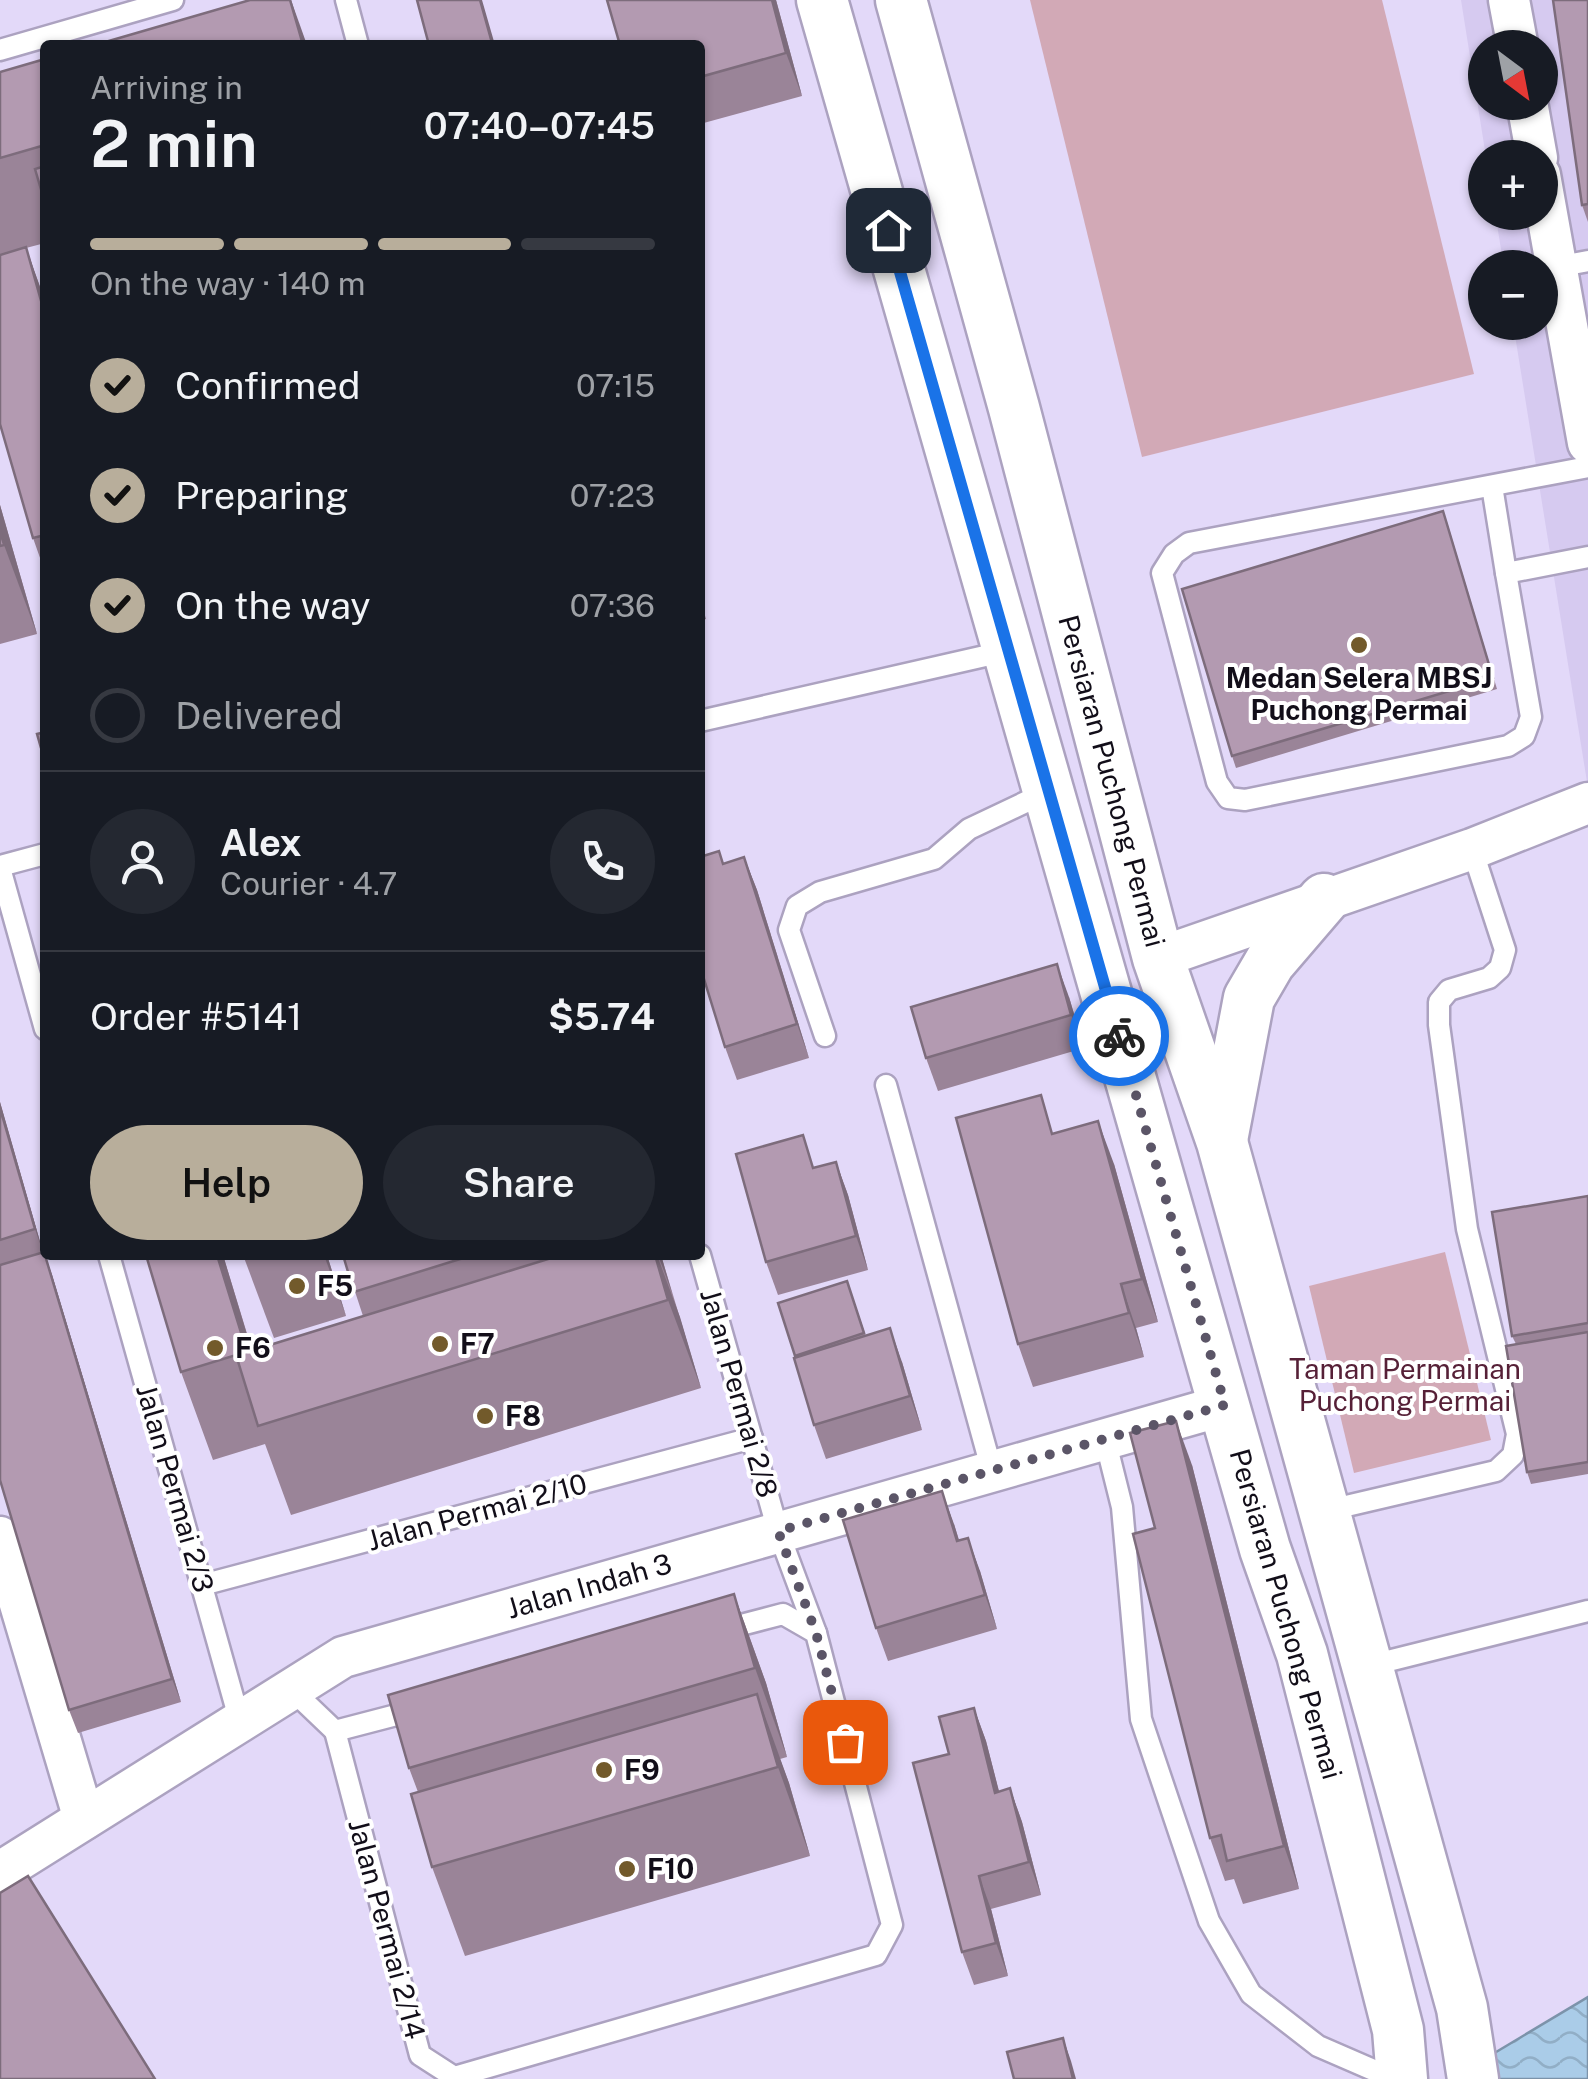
<!DOCTYPE html>
<meta charset="utf-8">
<style>
:root{--surface:#171b24;--page:#242831;--text:#f1f3f6;--muted:#9ea1a6;--line:#363941;--accent:#b8ae9b}
body{margin:0;font-family:"Public Sans",sans-serif;background:var(--page);color:var(--text);height:100vh;display:flex;flex-direction:column;font-size:38px;white-space:nowrap}
*{box-sizing:border-box;margin:0}
p{font-size:32px;color:var(--muted)}
.icon{flex:none;width:55px;height:55px;fill:none;stroke:currentColor;stroke-width:2;stroke-linecap:round;stroke-linejoin:round}
.map{position:relative;flex:1;overflow:hidden}
.sheet{position:absolute;left:40px;top:40px;width:665px;height:1220px;display:flex;flex-direction:column;background:var(--surface);border-radius:10px;box-shadow:0 2px 8px #0004}
.sheet>*{flex:none}
.needle{width:65px;rotate:148deg}
.buttons{position:absolute;left:1468px;top:30px;display:grid;gap:20px}
.buttons a{display:grid;place-items:center;width:90px;height:90px;border-radius:50%;background:var(--surface);box-shadow:0 2px 8px #0004;font-size:50px}
.pin{position:absolute;display:grid;place-items:center;width:85px;height:85px;color:#fff;margin:-42px;border-radius:20px;box-shadow:0 5px 15px #0006}
.courier{position:absolute;display:grid;place-items:center;width:100px;height:100px;margin:-50px;border:8px solid #1a73e8;border-radius:50%;background:#fff;color:#222;box-shadow:0 2px 12px #0007}
.summary em{font-style:normal;font-weight:600}
.summary div{display:flex;flex-direction:column-reverse}
.summary{display:flex;align-items:center;justify-content:space-between;height:170px;padding:0 50px}
h1{font-size:65px;font-weight:600;line-height:75px}
.bar{display:grid;grid-template-columns:repeat(4,1fr);gap:15px 10px;align-content:center;height:120px;padding:0 50px}
.bar i{height:12px;border-radius:8px;background:var(--line)}
.bar .on{background:var(--accent)}
.bar p{grid-column:span 4}
.line{display:flex;align-items:center;gap:25px;padding:0 50px;border-top:2px solid var(--line)}
.line div{flex:1}
.round{display:grid;place-items:center;flex:none;width:105px;height:105px;border-radius:52px;background:var(--page)}
ol{padding:0 50px;list-style:none}
li{display:flex;align-items:center;gap:30px;height:110px}
li p{margin-inline-start:auto}
li .icon{padding:10px;border-radius:50%;background:var(--accent);color:#111;stroke-width:4}
li:last-child{color:var(--muted)}
li i{width:55px;height:55px;border:5px solid var(--line);border-radius:50%}
.button{display:flex;gap:20px;margin-top:auto;padding:20px 50px}
.button a{flex:1;height:115px;border-radius:60px;background:var(--accent);color:#111;font-size:40px;font-weight:600;line-height:115px;text-align:center}
.button a+a{background:var(--page);color:var(--text)}
.map>svg:first-child{display:block}
</style>
<div class="map">
<svg width="1588" height="2079" viewBox="0 0 1588 2079">
<defs>
<pattern id="water-waves" width="16" height="10" patternUnits="userSpaceOnUse" patternTransform="scale(2.5)"><rect width="16" height="10" fill="#aacce8"/><path d="M0 5q4-4 8 0t8 0" fill="none" stroke="#91aec6"/></pattern>
</defs>
<rect width="100%" height="100%" fill="#e3d9f9"/>
<path fill="#d6caf0" fill-rule="evenodd" d="M1461 0H1588V788L1513 323 1540 322V268L1504 267 1495 213 1540 212V158L1486 157ZM1485 48H1540V102H1485Z"/>
<g fill="#d2a9b6">
<path d="M1030 0H1382L1474 374 1142 457Z"/>
<path d="M1445 1252 1491 1440 1354 1473 1309 1286Z"/>
</g>
<path fill="url(#water-waves)" stroke="#7c93aa" stroke-width="2.5" d="M1588 1997V2079H1451Z"/>
<g fill="none" stroke-linecap="round" stroke-linejoin="round">
<defs>
<g id="service">
<path d="M346 0 358 45"/>
<path d="M0 50 173 0"/>
<path d="M1556 267 1588 261"/>
<path d="M1588 467 1189 543 1174 554 1162 573 1217 782 1228 798 1245 800 1508 746 1524 736 1531 717 1506 573 1588 557"/>
<path d="M1492 486 1506 573"/>
<path d="M700 721 1007 651"/>
<path d="M0 866 45 854"/>
<path d="M0 868 45 1029"/>
<path d="M825 1036 789 930 797 906 820 892 934 859 969 829 1049 791"/>
<path d="M886 1085 992 1471"/>
<path d="M109 1255 240 1722"/>
<path d="M700 1255 778 1531 816 1633"/>
<path d="M1105 1439 1122 1507 1141 1719 1209 1921 1251 1994 1318 2046 1394 2079"/>
<path d="M1325 1511 1496 1471 1513 1455 1517 1434 1467 1229 1439 1025V1002L1449 990 1489 978 1500 968 1505 950 1472 849"/>
<path d="M202 1585 752 1438"/>
<path d="M783 1614 816 1633 892 1925 876 1955 454 2077 420 2055 335 1731Z"/>
<path d="M1368 1666 1588 1611"/>
<path d="M291 1689 335 1731"/>
</g>
<g id="minor">
<path d="M1509 0 1518 48"/>
<path d="M1527 102 1537 158"/>
<path d="M1540 175 1588 443"/>
<path d="M1158 958 1472 849 1588 803"/>
<path d="M0 1537 84 1819"/>
<path d="M0 1872 343 1657 1225 1405"/>
</g>
<g id="tertiary">
<path d="M822 0 1265 1549 1302 1654 1398 2030 1402 2079"/>
<path d="M901 0 1014 408 1158 958 1222 1142 1462 2008 1473 2079"/>
<path d="M1222 1140 1249 998 1270 962 1324 899"/>
</g>
</defs>
<use href="#service" stroke="#aca2c0" stroke-width="25"/>
<use href="#minor" stroke="#aca2c0" stroke-width="45"/>
<use href="#tertiary" stroke="#aca2c0" stroke-width="55"/>
<use href="#service" stroke="#fff" stroke-width="20"/>
<use href="#minor" stroke="#fff" stroke-width="40"/>
<use href="#tertiary" stroke="#fff" stroke-width="50"/>
</g>
<g fill="#9a8498">
<path d="M776 0 802 96 700 124V45Z"/>
<path d="M1588 0V222L1582 205Z"/>
<path d="M45 59V243L26 248 45 301V572L33 538 0 424V72Z"/>
<path d="M0 505 37 634 0 644Z"/>
<path d="M1447 522 1497 689 1236 768 1232 756Z"/>
<path d="M700 599 706 619 700 621Z"/>
<path d="M744 857 757 890 809 1058 737 1080 725 1047 724 864Z"/>
<path d="M1069 997 1084 1048 938 1091 926 1058Z"/>
<path d="M0 1102 43 1252 52 1275 181 1702 78 1733 69 1710 0 1265Z"/>
<path d="M1055 1133 1114 1164 1158 1322 1136 1328 1144 1357 1033 1387 1018 1344Z"/>
<path d="M836 1162 848 1195 868 1270 778 1295 766 1262 815 1168Z"/>
<path d="M1588 1196V1474L1531 1484 1527 1472 1516 1344 1512 1336Z"/>
<path d="M223 1255 252 1350 363 1316 343 1255H661L701 1388 291 1515 265 1444 213 1460 181 1372Z"/>
<path d="M243 1255H327L346 1316 274 1338Z"/>
<path d="M847 1281 866 1336 902 1362 922 1430 826 1459 814 1425 796 1357 778 1303Z"/>
<path d="M1192 1465 1299 1889 1243 1904 1234 1879 1225 1881 1210 1838 1155 1528Z"/>
<path d="M954 1524 959 1540 980 1571 997 1629 888 1661 876 1628Z"/>
<path d="M734 1594 766 1683 787 1757 780 1759 789 1783 810 1856 465 1956 432 1867 418 1792 409 1768Z"/>
<path d="M974 1708 986 1741 999 1792 1010 1788 1022 1822 1041 1895 991 1909 1008 1976 974 1985 962 1952 949 1754Z"/>
</g>
<g fill="#7d6c7c">
<path d="M290 0H291L307 45H303Z"/>
<path d="M480 0H482L495 45H492V43Z"/>
<path d="M772 0H776L802 96 786 53Z"/>
<path d="M26 247 45 301V315Z"/>
<path d="M0 505 37 634 4 545 0 529Z"/>
<path d="M744 857 757 890 809 1058 797 1024Z"/>
<path d="M1057 964 1069 997 1084 1048 1071 1015Z"/>
<path d="M0 1102 43 1252 35 1229 0 1108Z"/>
<path d="M1098 1121 1114 1164 1158 1322 1142 1279Z"/>
<path d="M836 1162 848 1195 868 1270 856 1236Z"/>
<path d="M44 1252 52 1275 181 1702 172 1679Z"/>
<path d="M217 1255H223L273 1421 247 1352Z"/>
<path d="M324 1255H327L346 1316Z"/>
<path d="M655 1255H657L680 1317 701 1388 668 1300Z"/>
<path d="M658 1255H661L672 1293Z"/>
<path d="M1121 1284 1136 1328 1144 1357 1129 1313Z"/>
<path d="M890 1328 902 1362 922 1430 910 1396Z"/>
<path d="M1176 1421 1192 1465 1299 1889 1284 1846Z"/>
<path d="M942 1491 954 1524 969 1574 957 1541Z"/>
<path d="M968 1538 980 1571 997 1629 985 1595Z"/>
<path d="M734 1594 766 1683 787 1757 755 1668Z"/>
<path d="M757 1694 789 1783 810 1856 778 1767Z"/>
<path d="M974 1708 986 1741 1008 1826 995 1793Z"/>
<path d="M1010 1788 1022 1822 1041 1895 1029 1862Z"/>
<path d="M979 1876 991 1909 1008 1976 996 1943Z"/>
<path d="M1063 2038 1071 2061 1076 2079H1073Z"/>
</g>
<g fill="#b39ab1" stroke="#7d6c7c" stroke-width="2.5">
<path d="M250 0H290L303 45H95Z"/>
<path d="M417 0H480L492 43 485 45H429Z"/>
<path d="M607 0H772L786 53 700 77V45H620Z"/>
<path d="M1553 0H1588V204L1582 205Z"/>
<path d="M45 59V145L0 158V72Z"/>
<path d="M45 166V203L35 169Z"/>
<path d="M26 247 45 315V535L33 538 0 424V255Z"/>
<path d="M1443 511 1493 678 1232 756 1182 589Z"/>
<path d="M0 529 4 545 0 546Z"/>
<path d="M45 732V762L37 734Z"/>
<path d="M719 851 723 864 744 857 797 1024 725 1047 700 966V857Z"/>
<path d="M1057 964 1071 1015 926 1058 911 1007Z"/>
<path d="M1041 1095 1052 1134 1098 1121 1142 1279 1121 1284 1129 1313 1018 1344 956 1118Z"/>
<path d="M0 1108 35 1229 0 1240Z"/>
<path d="M803 1135 813 1168 836 1162 856 1236 766 1262 736 1154Z"/>
<path d="M1588 1196V1323L1512 1336 1492 1212Z"/>
<path d="M44 1252 172 1679 69 1710 0 1480V1265Z"/>
<path d="M146 1255H217L247 1352 561 1255H655L668 1300 258 1426 236 1355 181 1372Z"/>
<path d="M343 1255H473L354 1292Z"/>
<path d="M847 1281 864 1333 795 1356 778 1303Z"/>
<path d="M890 1328 910 1396 814 1425 794 1358Z"/>
<path d="M1588 1332V1462L1527 1472 1506 1346Z"/>
<path d="M1176 1421 1284 1846 1227 1861 1221 1835 1210 1838 1133 1534 1155 1528 1130 1433Z"/>
<path d="M942 1491 957 1541 968 1538 985 1595 876 1628 843 1520Z"/>
<path d="M734 1594 755 1668 409 1768 388 1695Z"/>
<path d="M757 1694 778 1767 432 1867 411 1794Z"/>
<path d="M974 1708 995 1793 1010 1788 1029 1862 979 1876 996 1943 962 1952 913 1763 949 1754 939 1717Z"/>
<path d="M28 1876 155 2079H0V1893Z"/>
<path d="M1063 2038 1073 2079H1014L1007 2052Z"/>
</g>
<g fill="none" stroke-linecap="round" stroke-linejoin="round">
<path stroke="#5b5567" stroke-width="10" stroke-dasharray="0 18" d="M845 1742 816 1633 778 1531 1225 1405 1119 1036"/>
<path stroke="#1a73e8" stroke-width="12" d="M888 230 1119 1036"/>
</g>
<g fill="#725a2b" stroke="#fff" stroke-width="4">
<circle cx="1359" cy="645" r="10"/>
<circle cx="297" cy="1286" r="10"/>
<circle cx="440" cy="1344" r="10"/>
<circle cx="215" cy="1348" r="10"/>
<circle cx="485" cy="1416" r="10"/>
<circle cx="604" cy="1770" r="10"/>
<circle cx="627" cy="1869" r="10"/>
</g>
<g text-anchor="middle" stroke-width="8" stroke-linejoin="round" paint-order="stroke">
<g font-size="28" font-weight="bold" fill="#120e19" stroke="#fff" text-anchor="start">
<text x="1359" y="688" text-anchor="middle">Medan Selera MBSJ<tspan x="1359" dy="32">Puchong Permai</tspan></text>
<text x="317" y="1296">F5</text>
<text x="460" y="1354">F7</text>
<text x="235" y="1358">F6</text>
<text x="505" y="1426">F8</text>
<text x="624" y="1780">F9</text>
<text x="647" y="1879">F10</text>
</g>
<g font-size="28" fill="#120e19" stroke="#fff">
<text transform="translate(1112 781) rotate(75)" y="10">Persiaran Puchong Permai</text>
<text transform="translate(739 1393) rotate(74)" y="10">Jalan Permai 2/8</text>
<text transform="translate(175 1488) rotate(74)" y="10">Jalan Permai 2/3</text>
<text transform="translate(477 1512) rotate(-15)" y="10">Jalan Permai 2/10</text>
<text transform="translate(589 1586) rotate(-16)" y="10">Jalan Indah 3</text>
<text transform="translate(1286 1614) rotate(74)" y="10">Persiaran Puchong Permai</text>
<text transform="translate(387 1929) rotate(75)" y="10">Jalan Permai 2/14</text>
</g>
<g font-size="28" fill="#562037" stroke="#fff">
<text x="1405" y="1379">Taman Permainan<tspan x="1405" dy="32">Puchong Permai</tspan></text>
</g>
</g>
</svg>
<div class="buttons">
<a><svg class="needle" viewBox="-14 -14 28 28"><path d="M0-13l5 13h-10z" fill="#e53935"/><path d="M0 13l5-13h-10z" fill="#9ea1a6"/></svg></a>
<a>+</a>
<a>−</a>
</div>
<div class="pin" style="left:845px;top:1742px;background:#ea580c"><svg class="icon" aria-label="bag" viewBox="0 0 24 24"><path d="M5 8h14l-1 12H6zM9 8a3 3 0 0 1 6 0"/></svg></div>
<div class="pin" style="left:888px;top:230px;background:#1f2937"><svg class="icon" aria-label="home" viewBox="0 0 24 24"><path d="M3 11l9-7 9 7M6 9v11h12V9"/></svg></div>
<div class="courier" style="left:1119px;top:1036px"><svg class="icon" aria-label="bike" viewBox="0 0 24 24"><circle cx="6" cy="16" r="4"/><circle cx="18" cy="16" r="4"/><path d="M6 16l4-8h5l3 8M10 8l3 8H6M13 5h3"/></svg></div>
<section class="sheet">
<div class="summary"><div><h1>2 min</h1><p>Arriving in</p></div><em>07:40–07:45</em></div>
<div class="bar"><i class="on"></i><i class="on"></i><i class="on"></i><i></i><p>On the way · 140 m</p></div>
<ol>
<li><svg class="icon" aria-label="check" viewBox="0 0 24 24"><path d="M5 12l5 5 9-10"/></svg>Confirmed<p>07:15</p></li>
<li><svg class="icon" aria-label="check" viewBox="0 0 24 24"><path d="M5 12l5 5 9-10"/></svg>Preparing<p>07:23</p></li>
<li><svg class="icon" aria-label="check" viewBox="0 0 24 24"><path d="M5 12l5 5 9-10"/></svg>On the way<p>07:36</p></li>
<li><i></i>Delivered</li>
</ol>
<div class="line" style="height:180px"><a class="round"><svg class="icon" aria-label="person" viewBox="0 0 24 24"><circle cx="12" cy="8" r="4"/><path d="M4 21q1-7 8-7t8 7"/></svg></a><div><b>Alex</b><p>Courier · 4.7</p></div><a class="round"><svg class="icon" aria-label="phone" viewBox="0 0 24 24"><path d="M5 4h4l2 5-3 2q2 4 5 5l2-3 5 2v4C11 20 4 13 5 4z"/></svg></a></div>
<div class="line" style="height:130px"><div>Order #5141</div><b>$5.74</b></div>
<div class="button"><a>Help</a><a>Share</a></div>
</section>
</div>
